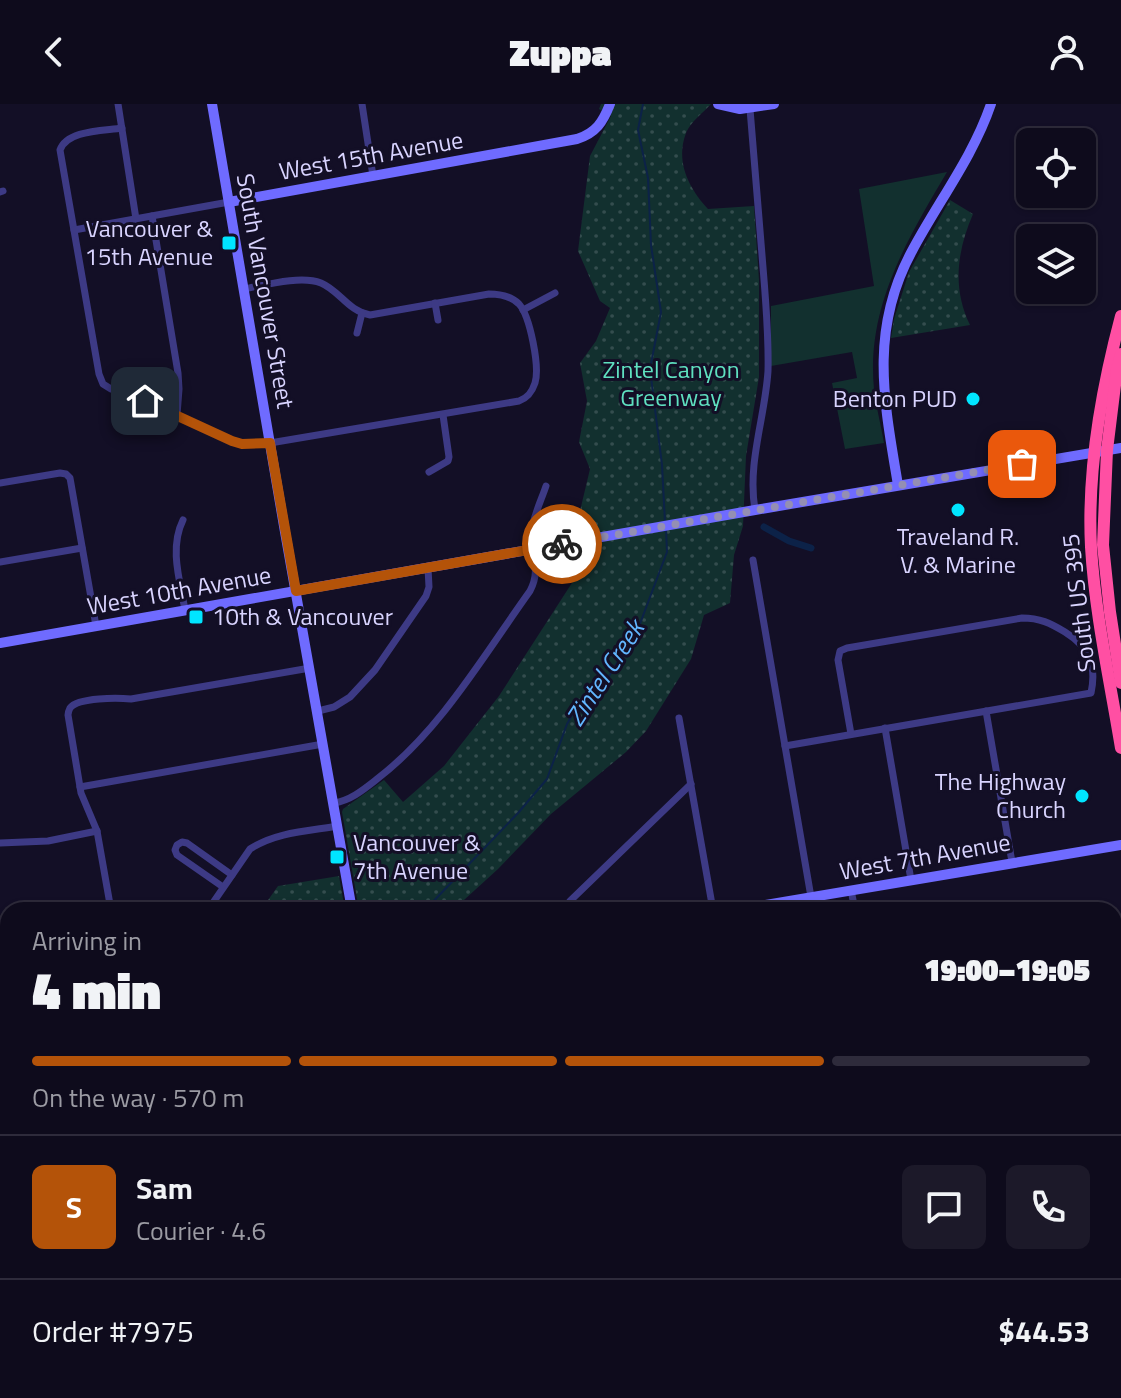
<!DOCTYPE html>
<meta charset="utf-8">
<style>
:root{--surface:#0e0b1c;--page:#1c1929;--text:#f1f3f6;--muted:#9b9ba3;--line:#2e2b3b;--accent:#b45309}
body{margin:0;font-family:"Titillium Web",sans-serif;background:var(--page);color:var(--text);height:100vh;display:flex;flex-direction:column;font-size:30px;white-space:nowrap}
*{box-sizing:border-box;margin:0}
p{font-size:26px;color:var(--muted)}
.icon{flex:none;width:44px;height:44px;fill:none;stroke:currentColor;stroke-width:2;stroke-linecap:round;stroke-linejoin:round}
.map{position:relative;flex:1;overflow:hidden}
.side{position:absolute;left:0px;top:798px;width:1122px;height:496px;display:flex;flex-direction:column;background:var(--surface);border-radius:24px 24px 0 0;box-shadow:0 2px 6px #0004,0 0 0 2px var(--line)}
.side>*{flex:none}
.buttons{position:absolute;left:1016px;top:24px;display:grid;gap:16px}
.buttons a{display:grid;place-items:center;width:80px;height:80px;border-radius:12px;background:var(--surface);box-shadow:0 2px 6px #0004,0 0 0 2px var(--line);font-size:40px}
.pin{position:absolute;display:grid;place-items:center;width:68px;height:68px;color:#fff;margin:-34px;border-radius:16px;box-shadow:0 4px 12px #0006}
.courier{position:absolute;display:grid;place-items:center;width:80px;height:80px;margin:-40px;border:6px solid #b45309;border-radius:50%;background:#fff;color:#222;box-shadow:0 2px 10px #0007}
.head em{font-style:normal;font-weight:800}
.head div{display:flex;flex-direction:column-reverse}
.head{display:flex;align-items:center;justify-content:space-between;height:136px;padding:0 32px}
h1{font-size:52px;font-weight:800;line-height:60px}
.bar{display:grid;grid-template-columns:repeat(4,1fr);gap:12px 8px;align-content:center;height:96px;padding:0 32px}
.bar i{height:10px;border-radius:6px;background:var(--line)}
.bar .selected{background:var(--accent)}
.bar p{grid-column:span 4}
.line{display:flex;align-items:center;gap:20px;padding:0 32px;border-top:2px solid var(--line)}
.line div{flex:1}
.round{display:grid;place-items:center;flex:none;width:84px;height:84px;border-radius:12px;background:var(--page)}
header{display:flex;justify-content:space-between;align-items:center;height:104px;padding:0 32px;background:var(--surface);font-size:36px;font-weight:800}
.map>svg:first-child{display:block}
</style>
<header><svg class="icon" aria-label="back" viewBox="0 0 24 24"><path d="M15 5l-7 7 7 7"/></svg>Zuppa<svg class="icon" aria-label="person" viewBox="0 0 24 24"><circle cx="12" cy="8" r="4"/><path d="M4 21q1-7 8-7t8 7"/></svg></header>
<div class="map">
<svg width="1121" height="1294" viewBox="0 0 1121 1294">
<defs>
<pattern id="park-dots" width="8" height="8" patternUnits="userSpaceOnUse" patternTransform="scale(2)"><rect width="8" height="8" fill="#12302f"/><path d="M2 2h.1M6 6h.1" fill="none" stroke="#344d4e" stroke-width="1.8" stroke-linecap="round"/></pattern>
</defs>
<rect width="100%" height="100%" fill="#130f26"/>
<path fill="#12302f" d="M947 68C907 136 866 203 874 285 876 303 881 321 884 339L845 345 832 279 857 274 852 248 771 262V202L874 182 859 85Z"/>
<g fill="url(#park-dots)">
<path d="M601 0H711C703 9 691 17 686 29 675 58 689 84 708 105L754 102 759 176V273L746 352 743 422 734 451 730 499 704 511 691 555 646 627 626 648 551 710 498 765 453 806H359L342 708 343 705 384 676 403 698 444 662 499 592 590 451 580 407 590 365 579 338 587 297 580 259 596 237 610 204 600 197 578 147 590 52 611 12 599 5Z"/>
<path d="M950 96 973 110C957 147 952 184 970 221L891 234 894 215 909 168Z"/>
<path d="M339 772 345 806H261L278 782Z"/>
<path d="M1114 1171H1121V1292L1108 1294H1046L1044 1286H1114Z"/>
</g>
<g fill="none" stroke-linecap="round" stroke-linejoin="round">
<g stroke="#0c2248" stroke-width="2">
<path d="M643 0 638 26 648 74 651 141 661 208 650 265 662 361 665 418"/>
<path d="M425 806 518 709 547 675 567 620 575 606 589 592 598 590 638 525 667 448 666 425"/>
</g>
<path stroke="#0c2248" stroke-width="7" d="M764 423 789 437 811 444"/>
<g stroke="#3d3a85" stroke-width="7">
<path d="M118 0 136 115"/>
<path d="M362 0 373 72"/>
<path d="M750 5C754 53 758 102 762 151 765 189 769 228 768 267 765 314 747 359 755 406"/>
<path d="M122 24C103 27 67 26 60 46L99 270 103 280 111 285 145 297 232 337 242 340 270 339 519 297C528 294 532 288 535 279 540 263 530 212 519 200 511 192 500 190 489 190L370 211C348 207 340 187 321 179 301 171 265 181 244 185"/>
<path d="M0 88 3 87"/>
<path d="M152 112 178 269 179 285 177 311"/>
<path d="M74 126 229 98"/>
<path d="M435 199 438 216"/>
<path d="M523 206 555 189"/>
<path d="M357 229 362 209"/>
<path d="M429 368 448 357 449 353 443 311"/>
<path d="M0 379 60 369 66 370 70 374 96 522"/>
<path d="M183 416C169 444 180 477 185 506"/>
<path d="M753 456 811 793"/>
<path d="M0 458 82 444"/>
<path d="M318 607 334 603 350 593 375 566 426 492 429 483 428 464"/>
<path d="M986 607 1012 758"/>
<path d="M679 614 713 806"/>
<path d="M885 624 911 776"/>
<path d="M785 642 1091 589C1097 561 1089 543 1065 528 1050 519 1040 514 1022 514L847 544 840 547 838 556 851 630"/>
<path d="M80 683 323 640"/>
<path d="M334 699C351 696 363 686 377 675 440 627 484 551 530 487 542 464 530 453 531 431 532 415 541 397 546 382"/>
<path d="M0 739 48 737 97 727"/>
<path d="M223 783 177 751 175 746 177 741 182 738 187 739 232 771"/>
<path d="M851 786 855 806"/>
<path d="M111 806 97 727 81 689 68 611C68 609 69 606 70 604 78 593 119 594 131 595L310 564"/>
<path d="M208 806 250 745C276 728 308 727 338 722"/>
<path d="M565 806 570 797 691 680"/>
<path d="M0 835 8 833"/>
<path d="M1114 882 1121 881"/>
<path d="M1114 987 1121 989"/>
<path d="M0 1033 8 1031"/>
<path d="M1114 1140 1121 1139"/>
<path d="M0 1197 8 1196"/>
<path d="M0 1264 8 1263"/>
<path d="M726 1286 727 1294"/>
<path d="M798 1286 800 1294"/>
</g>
<g stroke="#6f6bff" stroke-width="10">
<path d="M212 0 285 428 352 806"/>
<path d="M718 0 740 5 774 0"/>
<path d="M229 98 577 35C596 29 603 18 610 0"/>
<path d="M898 381C884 297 869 226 912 147 938 98 973 53 991 0"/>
<path d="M0 539 755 406 1121 344"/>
<path d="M735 806 1121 741"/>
<path d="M0 934 8 933"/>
<path d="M0 1087 8 1133"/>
<path d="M1114 1166H1121"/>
<path d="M34 1286 36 1294"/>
<path d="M436 1286 438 1294"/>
<path d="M606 1286 610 1294"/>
<path d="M1040 1286 1042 1294"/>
<path d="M208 1294 255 1286"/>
</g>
<g stroke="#ff4fa3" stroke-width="12">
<path d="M1121 212C1101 287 1087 365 1091 443 1095 510 1110 577 1121 644"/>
<path d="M1121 250 1117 265 1107 346 1103 441 1110 508 1121 579"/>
</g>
</g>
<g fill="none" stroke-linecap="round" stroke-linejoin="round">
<path stroke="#948fb3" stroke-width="8" stroke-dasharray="0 14.4" d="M562 440 1022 360"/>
<path stroke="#b45309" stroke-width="10" d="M145 297 232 337 242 340 270 339 296 487 562 440"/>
</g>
<g fill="#00e5ff" stroke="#130f26" stroke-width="3">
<rect x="221" y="131" width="16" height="16" rx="4"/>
<circle cx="973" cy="295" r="8"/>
<circle cx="958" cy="406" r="8"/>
<rect x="188" y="505" width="16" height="16" rx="4"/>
<circle cx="1082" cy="692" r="8"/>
<rect x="329" y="745" width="16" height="16" rx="4"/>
</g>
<g text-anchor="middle" stroke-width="6" stroke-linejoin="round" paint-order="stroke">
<g font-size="24" fill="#d9d4ff" stroke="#130f26">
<text transform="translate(371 52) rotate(-10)" y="8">West 15th Avenue</text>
<text transform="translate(265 187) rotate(80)" y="8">South Vancouver Street</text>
<text transform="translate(179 487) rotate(-10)" y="8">West 10th Avenue</text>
<text transform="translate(1079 499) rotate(-97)" y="8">South US 395</text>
<text transform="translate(925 753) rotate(-10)" y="8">West 7th Avenue</text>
</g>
<g font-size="24" fill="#d9d4ff" stroke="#130f26" text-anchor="end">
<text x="213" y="133">Vancouver &amp;<tspan x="213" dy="28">15th Avenue</tspan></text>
<text x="957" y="303">Benton PUD</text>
<text x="958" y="441" text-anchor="middle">Traveland R.<tspan x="958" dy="28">V. &amp; Marine</tspan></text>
<text x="212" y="521" text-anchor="start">10th &amp; Vancouver</text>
<text x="1066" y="686">The Highway<tspan x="1066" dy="28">Church</tspan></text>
<text x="353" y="747" text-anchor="start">Vancouver &amp;<tspan x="353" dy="28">7th Avenue</tspan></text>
</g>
<g font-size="24" fill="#5fe0c0" stroke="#130f26">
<text x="671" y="274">Zintel Canyon<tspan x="671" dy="28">Greenway</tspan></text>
</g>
<g font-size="26" font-style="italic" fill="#62b6ff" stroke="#130f26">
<text transform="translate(605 569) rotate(-57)" y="9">Zintel Creek</text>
</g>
</g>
</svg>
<div class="buttons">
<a><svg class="icon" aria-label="locate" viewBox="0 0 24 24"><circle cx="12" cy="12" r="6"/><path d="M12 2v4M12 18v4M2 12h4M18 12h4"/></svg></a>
<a><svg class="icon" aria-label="layers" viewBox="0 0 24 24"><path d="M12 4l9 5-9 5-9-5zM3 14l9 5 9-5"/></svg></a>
</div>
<div class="pin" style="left:1022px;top:360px;background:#ea580c"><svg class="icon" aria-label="bag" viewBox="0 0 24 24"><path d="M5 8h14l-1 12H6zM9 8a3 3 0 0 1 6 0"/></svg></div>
<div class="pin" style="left:145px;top:297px;background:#1f2937"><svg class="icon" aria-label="home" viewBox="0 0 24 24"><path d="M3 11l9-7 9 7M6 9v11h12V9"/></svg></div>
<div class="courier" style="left:562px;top:440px"><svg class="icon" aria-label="bike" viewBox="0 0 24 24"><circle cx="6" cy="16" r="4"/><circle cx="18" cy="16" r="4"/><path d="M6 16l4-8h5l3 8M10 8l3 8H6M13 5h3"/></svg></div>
<section class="side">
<div class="head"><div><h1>4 min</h1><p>Arriving in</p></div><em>19:00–19:05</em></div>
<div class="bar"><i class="selected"></i><i class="selected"></i><i class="selected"></i><i></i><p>On the way · 570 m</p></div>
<div class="line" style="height:144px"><b class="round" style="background:var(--accent);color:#fff">S</b><div><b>Sam</b><p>Courier · 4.6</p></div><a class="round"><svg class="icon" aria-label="chat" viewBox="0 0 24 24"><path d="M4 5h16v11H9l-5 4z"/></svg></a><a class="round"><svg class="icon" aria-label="phone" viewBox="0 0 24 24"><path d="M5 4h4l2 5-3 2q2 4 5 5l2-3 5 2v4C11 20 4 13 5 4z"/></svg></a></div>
<div class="line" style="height:104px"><div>Order #7975</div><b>$44.53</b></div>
</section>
</div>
